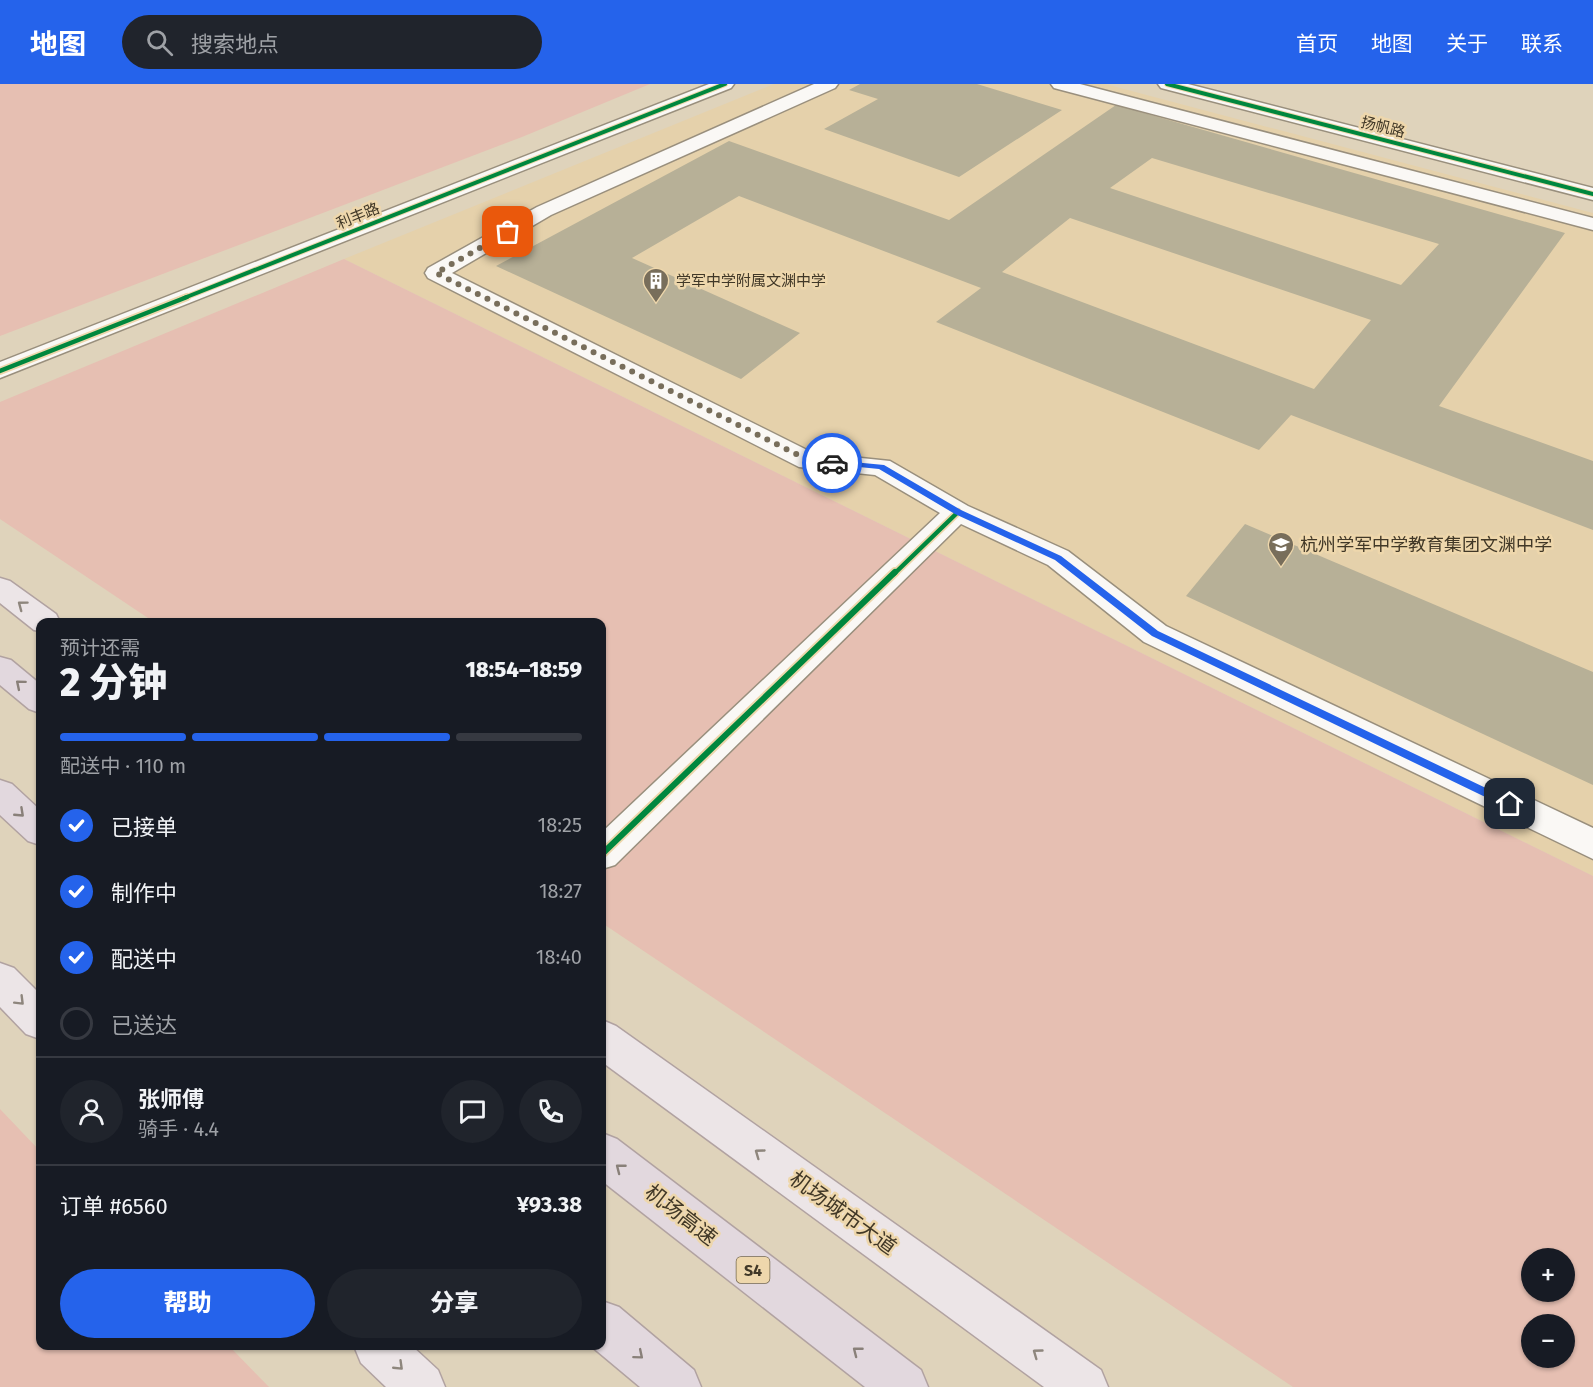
<!DOCTYPE html>
<html lang="zh">
<meta charset="utf-8">
<style>
:root{--surface:#171b24;--page:#20242c;--text:#f1f3f6;--muted:#9ea1a6;--line:#363941;--accent:#2563eb}
body{margin:0;font-family:"Fira Sans","Noto Sans SC",sans-serif;background:var(--page);color:var(--text);height:100vh;display:flex;flex-direction:column;font-size:22px;white-space:nowrap}
*{box-sizing:border-box;margin:0}
p{font-size:20px;color:var(--muted)}
.icon{flex:none;width:33px;height:33px;fill:none;stroke:currentColor;stroke-width:2;stroke-linecap:round;stroke-linejoin:round}
.map{position:relative;flex:1;overflow:hidden}
.side{position:absolute;left:36px;top:534px;width:570px;height:732px;display:flex;flex-direction:column;background:var(--surface);border-radius:12px;box-shadow:0 2px 4px #0004}
.side>*{flex:none}
.buttons{position:absolute;left:1521px;top:1164px;display:grid;gap:12px}
.buttons a{display:grid;place-items:center;width:54px;height:54px;border-radius:50%;background:var(--surface);box-shadow:0 2px 4px #0004;font-size:30px}
.pin{position:absolute;display:grid;place-items:center;width:51px;height:51px;color:#fff;margin:-26px;border-radius:12px;box-shadow:0 3px 9px #0006}
.courier{position:absolute;display:grid;place-items:center;width:60px;height:60px;margin:-30px;border:4px solid #2563eb;border-radius:50%;background:#fff;color:#222;box-shadow:0 2px 8px #0007}
.head em{font-style:normal;font-weight:800}
.head div{display:flex;flex-direction:column-reverse}
.head{display:flex;align-items:center;justify-content:space-between;height:102px;padding:0 24px}
h1{font-size:39px;font-weight:800;line-height:45px}
.bar{display:grid;grid-template-columns:repeat(4,1fr);gap:9px 6px;align-content:center;height:72px;padding:0 24px}
.bar i{height:8px;border-radius:4px;background:var(--line)}
.bar .current{background:var(--accent)}
.bar p{grid-column:span 4}
.line{display:flex;align-items:center;gap:15px;padding:0 24px;border-top:2px solid var(--line)}
.line div{flex:1}
.round{display:grid;place-items:center;flex:none;width:63px;height:63px;border-radius:32px;background:var(--page)}
ol{padding:0 24px;list-style:none}
li{display:flex;align-items:center;gap:18px;height:66px}
li p{margin-inline-start:auto}
li .icon{padding:6px;border-radius:50%;background:var(--accent);color:#fff;stroke-width:4}
li:last-child{color:var(--muted)}
li i{width:33px;height:33px;border:3px solid var(--line);border-radius:50%}
.button{display:flex;gap:12px;margin-top:auto;padding:12px 24px}
.button a{flex:1;height:69px;border-radius:36px;background:var(--accent);color:#fff;font-size:24px;font-weight:800;line-height:69px;text-align:center}
.button a+a{background:var(--page);color:var(--text)}
header{display:flex;align-items:center;gap:36px;box-sizing:border-box;height:84px;padding:0 30px;background:var(--accent);color:#fff}
header strong{font-size:28px}
nav{display:flex;gap:33px;margin-inline-start:auto;font-size:21px}
.search{width:420px;height:54px;background:var(--page);display:flex;align-items:center;gap:15px;box-sizing:border-box;padding:0 21px;border-radius:33px;color:var(--muted);font-size:22px}
.map>svg:first-child{display:block}
</style>
<header>
<strong>地图</strong>
<div class="search"><svg class="icon" aria-label="search" viewBox="0 0 24 24"><circle cx="10" cy="10" r="6"/><path d="M15 15l6 6"/></svg>搜索地点</div>
<nav><a>首页</a><a>地图</a><a>关于</a><a>联系</a></nav>
</header>
<div class="map">
<svg width="1593" height="1303" viewBox="0 0 1593 1303">
<rect width="100%" height="100%" fill="#dfd3bb"/>
<path fill="#e5d1ab" d="M774 0H1105L1593 129V792L344 175Z"/>
<g fill="#e6bfb2" fill-rule="evenodd">
<path d="M0 0H650L522 53 0 252Z"/>
<path d="M344 175 1593 792V1303H1293L602 839V538H154L0 435V318ZM1532 1174H1564V1208H1532ZM1532 1240H1564V1274H1532Z"/>
<path d="M0 1025 40 1067V1262H229L269 1303H0Z"/>
</g>
<g fill="#b7b097" fill-rule="evenodd">
<path d="M860 0H977L1062 26 959 93 824 45 878 15 849 6Z"/>
<path d="M1116 21 1565 149 1439 322 1593 377V446L1291 331 1259 366 936 238 981 204 739 112 632 174 800 249 741 295 496 182 729 57 949 136ZM1152 74 1439 160 1401 201 1110 104ZM1070 134 1371 236 1314 305 1002 188Z"/>
<path d="M1245 440 1593 588V701L1186 512Z"/>
</g>
<g fill="none" stroke-linecap="round" stroke-linejoin="round">
<defs>
<g id="minor">
<path d="M709 0H734L731 4 0 294V278Z"/>
<path d="M814 0H838L835 4 551 131 452 189 813 369 890 377 968 422 1068 467 1166 542 1593 744V775L1144 558 1048 481 961 440 615 781 602 785V748L940 429 875 391 799 383 428 194 425 189 428 184 537 123Z"/>
<path d="M1051 0H1080L1593 134V146L1054 4Z"/>
<path d="M1158 0H1188L1593 104V116L1161 4Z"/>
</g>
<g id="major">
<path d="M0 494 10 497 56 530 60 538H40V547L34 546 0 519Z"/>
<path d="M0 879 14 884 40 910V955L26 950 0 923Z"/>
<path d="M602 936 616 942 1101 1286 1108 1303H1044L602 978Z"/>
<path d="M354 1262H412L438 1286 445 1303H386L361 1279Z"/>
</g>
<g id="highway">
<path d="M0 573 11 576 40 600V629L29 625 0 601Z"/>
<path d="M0 696 12 700 40 726V761L28 757 0 731Z"/>
<path d="M602 1049 617 1055 921 1286 928 1303H865L602 1097Z"/>
<path d="M602 1217 619 1223 694 1286 701 1303H640L591 1262H602Z"/>
</g>
</defs>
<use href="#minor" stroke="#998f7d" stroke-width="3"/>
<use href="#major" stroke="#b1a2a1" stroke-width="3"/>
<use href="#highway" stroke="#b1a2a1" stroke-width="3"/>
<use href="#minor" fill="#faf8f5" fill-rule="evenodd"/>
<use href="#major" fill="#ece5e7" fill-rule="evenodd"/>
<use href="#highway" fill="#e2d8de" fill-rule="evenodd"/>
<defs>
<g id="cycleway-far2">
<path d="M1167 0 1593 110"/>
<path d="M184 214 725 0"/>
</g>
<g id="cycleway-far1">
<path d="M0 287 187 213"/>
<path d="M894 490 958 428"/>
</g>
<path id="cycleway" d="M602 770 895 488"/>
</defs>
<use href="#cycleway-far2" stroke="#eed7ac" stroke-width="6"/>
<use href="#cycleway-far1" stroke="#eed7ac" stroke-width="8"/>
<use href="#cycleway" stroke="#eed7ac" stroke-width="10"/>
<use href="#cycleway-far2" stroke="#00873e" stroke-width="4"/>
<use href="#cycleway-far1" stroke="#00873e" stroke-width="4.5"/>
<use href="#cycleway" stroke="#00873e" stroke-width="6"/>
</g>
<defs><path id="oneway-chevron" d="M-2-3.5L2.5 0L-2 3.5" fill="none" stroke-width="1.6" stroke-linecap="round" stroke-linejoin="round" transform="scale(1.5)"/></defs>
<g stroke="#8e867d">
<use href="#oneway-chevron" transform="translate(22 521) rotate(-143)"/>
<use href="#oneway-chevron" transform="translate(20 917) rotate(45)"/>
<use href="#oneway-chevron" transform="translate(759 1069) rotate(-144)"/>
<use href="#oneway-chevron" transform="translate(1037 1269) rotate(-144)"/>
<use href="#oneway-chevron" transform="translate(399 1282) rotate(44)"/>
</g>
<g stroke="#898079">
<use href="#oneway-chevron" transform="translate(20 600) rotate(-140)"/>
<use href="#oneway-chevron" transform="translate(20 729) rotate(43)"/>
<use href="#oneway-chevron" transform="translate(620 1084) rotate(-142)"/>
<use href="#oneway-chevron" transform="translate(857 1267) rotate(-142)"/>
<use href="#oneway-chevron" transform="translate(639 1271) rotate(40)"/>
</g>
<path fill="#2563eb" d="M832 376 884 381 961 426 1061 472 1158 547 1513 717 1515 720 1510 724 1506 723 1152 552 1055 476 955 430 879 385 829 380V377Z"/>
<g fill="none" stroke-linecap="round" stroke-linejoin="round">
<path stroke="#786e5b" stroke-width="6" stroke-dasharray="0 10.8" d="M508 148 436 189 808 376 832 379"/>
</g>
<defs>
<symbol id="building-pin" viewBox="-11 -11 22 30"><path d="M0 17L-7.5 6A9.5 9.5 0 1 1 7.5 6Z" fill="#786e5b" stroke="#eed7ac"/><path d="M-4-6H4V6H1V3H-1V6H-4ZM-2.5-4.3h1.7v1.8h-1.7ZM.8-4.3h1.7v1.8H.8ZM-2.5-1h1.7V.8h-1.7ZM.8-1h1.7V.8H.8Z" fill="#fff"/></symbol>
<symbol id="school-pin" viewBox="-11 -11 22 30"><path d="M0 17L-7.5 6A9.5 9.5 0 1 1 7.5 6Z" fill="#786e5b" stroke="#eed7ac"/><path d="M0-5L7-2L0 1L-7-2ZM-4 1L0 2.5L4 1V4Q0 6-4 4Z" fill="#fff"/></symbol>
</defs>
<g fill-rule="evenodd">
<use href="#building-pin" x="641" y="182" width="30" height="40"/>
<use href="#school-pin" x="1266" y="446" width="30" height="40"/>
</g>
<g text-anchor="middle" stroke-width="5" stroke-linejoin="round" paint-order="stroke">
<g font-size="15" fill="#413827" stroke="#eed7ac">
<text transform="translate(1383 43) rotate(14)" y="5">扬帆路</text>
<text transform="translate(358 132) rotate(-22)" y="5">利丰路</text>
</g>
<g font-size="15" fill="#413827" stroke="#eed7ac" text-anchor="start">
<text x="676" y="202">学军中学附属文渊中学</text>
</g>
<rect fill="#eed7ac" stroke="#75684f" stroke-width="1.5" x="736.5" y="1173" width="33" height="26" rx="4.5"/>
<g font-size="16" font-weight="bold" fill="#413827">
<text x="753" y="1192">S4</text>
</g>
<g font-size="18" fill="#413827" stroke="#eed7ac" text-anchor="start">
<text x="1300" y="467">杭州学军中学教育集团文渊中学</text>
</g>
<g font-size="21" fill="#413827" stroke="#eed7ac">
<text transform="translate(843 1129) rotate(36)" y="7">机场城市大道</text>
<text transform="translate(681 1131) rotate(38)" y="7">机场高速</text>
</g>
</g>
</svg>
<div class="buttons">
<a>+</a>
<a>−</a>
</div>
<div class="pin" style="left:508px;top:148px;background:#ea580c"><svg class="icon" aria-label="bag" viewBox="0 0 24 24"><path d="M5 8h14l-1 12H6zM9 8a3 3 0 0 1 6 0"/></svg></div>
<div class="pin" style="left:1510px;top:720px;background:#1f2937"><svg class="icon" aria-label="home" viewBox="0 0 24 24"><path d="M3 11l9-7 9 7M6 9v11h12V9"/></svg></div>
<div class="courier" style="left:832px;top:379px"><svg class="icon" aria-label="car" viewBox="0 0 24 24"><path d="M5 17H2v-5l4-1 3-4h7l3 4 3 1v5h-3M9 17h6M6 11h13"/><circle cx="7" cy="17" r="2"/><circle cx="17" cy="17" r="2"/></svg></div>
<section class="side">
<div class="head"><div><h1>2 分钟</h1><p>预计还需</p></div><em>18:54–18:59</em></div>
<div class="bar"><i class="current"></i><i class="current"></i><i class="current"></i><i></i><p>配送中 · 110 m</p></div>
<ol>
<li><svg class="icon" aria-label="check" viewBox="0 0 24 24"><path d="M5 12l5 5 9-10"/></svg>已接单<p>18:25</p></li>
<li><svg class="icon" aria-label="check" viewBox="0 0 24 24"><path d="M5 12l5 5 9-10"/></svg>制作中<p>18:27</p></li>
<li><svg class="icon" aria-label="check" viewBox="0 0 24 24"><path d="M5 12l5 5 9-10"/></svg>配送中<p>18:40</p></li>
<li><i></i>已送达</li>
</ol>
<div class="line" style="height:108px"><a class="round"><svg class="icon" aria-label="person" viewBox="0 0 24 24"><circle cx="12" cy="8" r="4"/><path d="M4 21q1-7 8-7t8 7"/></svg></a><div><b>张师傅</b><p>骑手 · 4.4</p></div><a class="round"><svg class="icon" aria-label="chat" viewBox="0 0 24 24"><path d="M4 5h16v11H9l-5 4z"/></svg></a><a class="round"><svg class="icon" aria-label="phone" viewBox="0 0 24 24"><path d="M5 4h4l2 5-3 2q2 4 5 5l2-3 5 2v4C11 20 4 13 5 4z"/></svg></a></div>
<div class="line" style="height:78px"><div>订单 #6560</div><b>¥93.38</b></div>
<div class="button"><a>帮助</a><a>分享</a></div>
</section>
</div>
